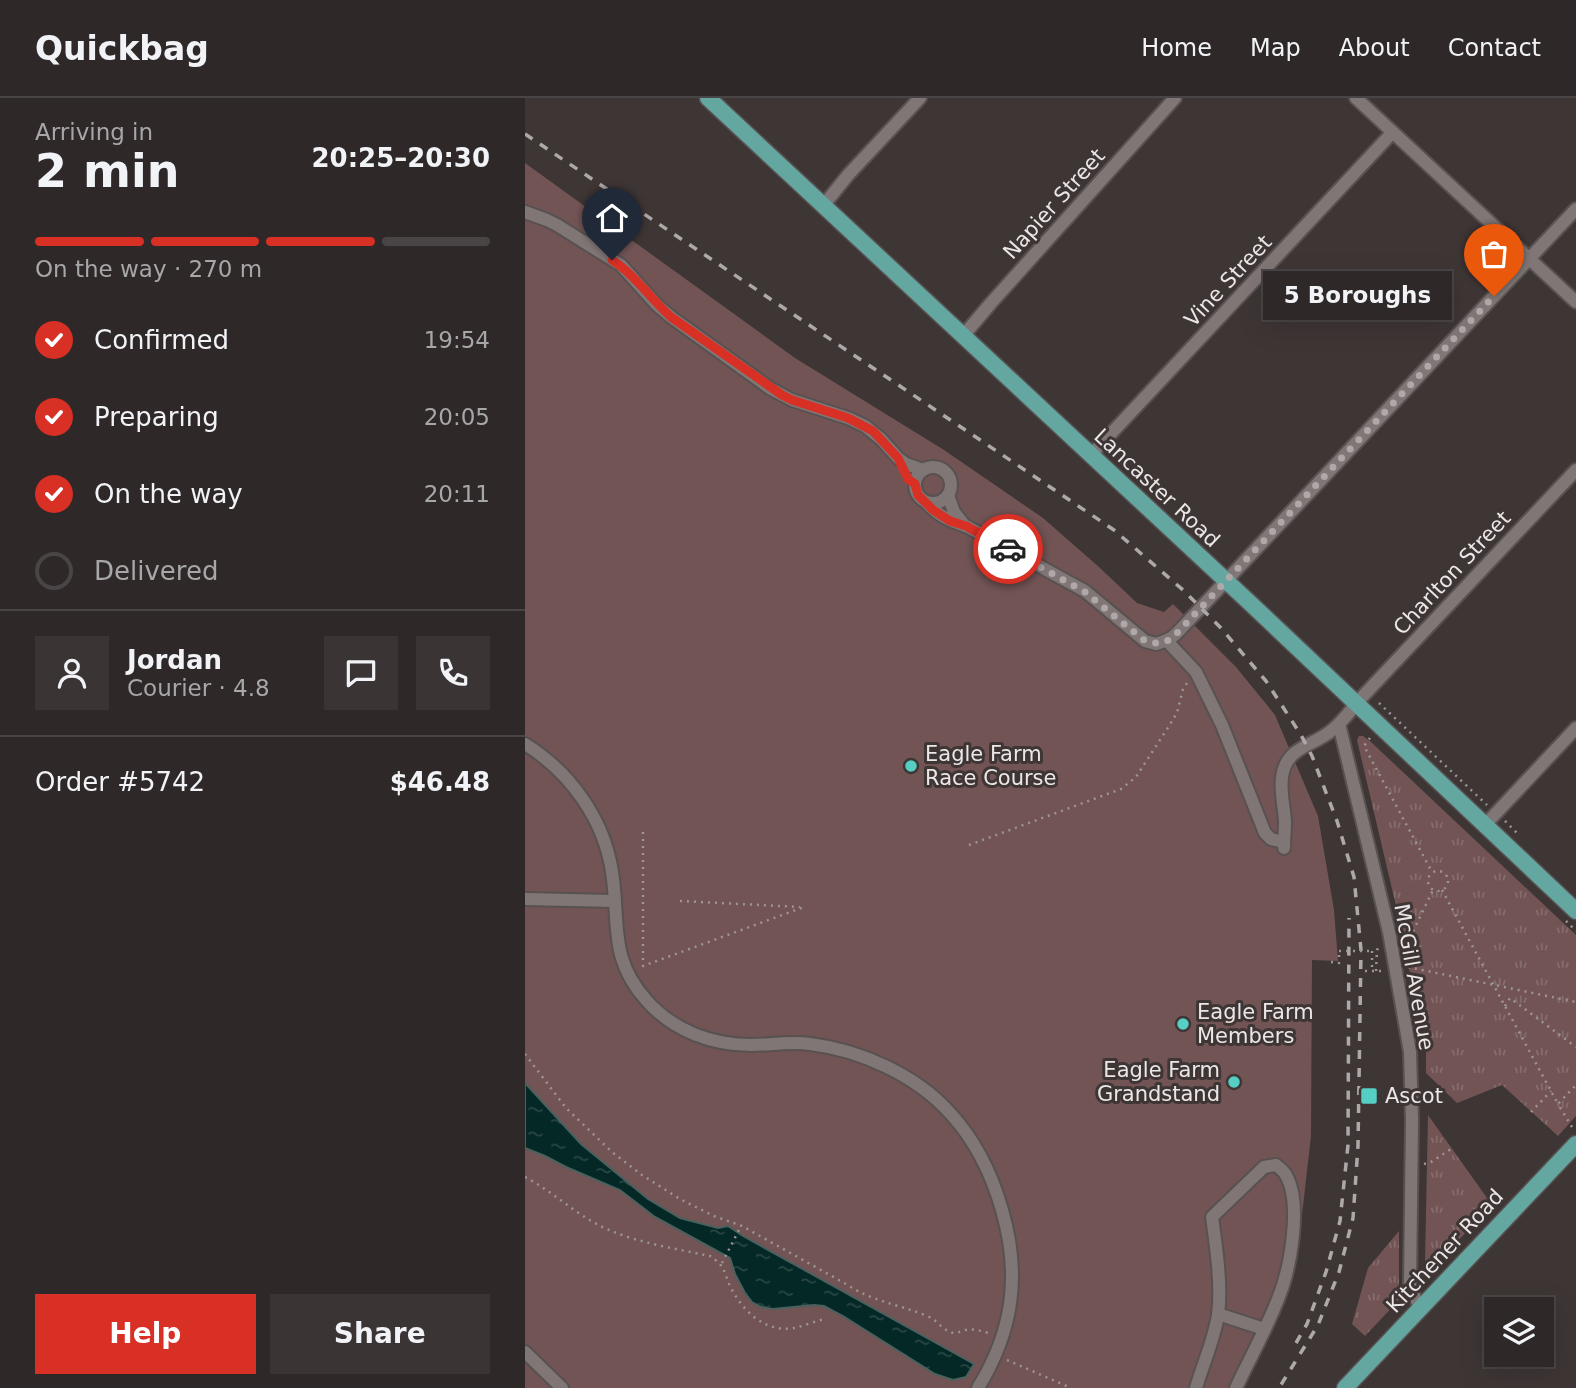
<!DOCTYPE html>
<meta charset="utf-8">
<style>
:root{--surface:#2e2828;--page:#3a3434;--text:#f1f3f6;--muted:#a7a6a8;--line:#494445;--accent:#d93025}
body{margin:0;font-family:"DejaVu Sans",sans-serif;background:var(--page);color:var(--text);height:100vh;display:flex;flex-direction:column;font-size:26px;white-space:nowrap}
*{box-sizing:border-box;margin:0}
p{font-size:23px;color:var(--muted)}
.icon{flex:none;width:38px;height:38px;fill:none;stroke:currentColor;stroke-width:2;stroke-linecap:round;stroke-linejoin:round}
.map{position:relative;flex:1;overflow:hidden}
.sheet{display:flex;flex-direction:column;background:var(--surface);width:525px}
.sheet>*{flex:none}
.buttons{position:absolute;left:959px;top:1199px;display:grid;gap:14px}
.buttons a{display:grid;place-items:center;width:70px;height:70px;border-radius:0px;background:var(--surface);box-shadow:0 7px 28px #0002,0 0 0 2px var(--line);font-size:35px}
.pin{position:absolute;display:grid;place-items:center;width:60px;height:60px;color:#fff;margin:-72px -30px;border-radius:50% 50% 50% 0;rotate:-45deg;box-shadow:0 0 7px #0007}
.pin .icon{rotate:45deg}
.courier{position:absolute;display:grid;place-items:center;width:70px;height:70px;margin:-35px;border:5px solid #d93025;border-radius:50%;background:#fff;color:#222;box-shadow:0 2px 9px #0007}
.bubble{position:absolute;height:49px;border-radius:0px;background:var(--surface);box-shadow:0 7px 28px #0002,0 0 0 2px var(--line);font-size:23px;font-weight:700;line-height:49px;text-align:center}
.headline em{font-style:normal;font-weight:700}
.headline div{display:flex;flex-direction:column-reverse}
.headline{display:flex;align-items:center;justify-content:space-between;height:119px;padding:0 35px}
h1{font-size:46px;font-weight:700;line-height:52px}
.bar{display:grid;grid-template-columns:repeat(4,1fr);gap:10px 7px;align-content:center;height:84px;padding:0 35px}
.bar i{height:9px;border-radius:5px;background:var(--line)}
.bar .on{background:var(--accent)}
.bar p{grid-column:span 4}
.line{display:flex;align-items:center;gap:18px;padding:0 35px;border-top:2px solid var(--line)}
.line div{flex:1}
.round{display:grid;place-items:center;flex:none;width:74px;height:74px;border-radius:0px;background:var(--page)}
ol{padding:0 35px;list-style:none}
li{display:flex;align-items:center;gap:21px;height:77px}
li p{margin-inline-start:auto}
li .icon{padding:7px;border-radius:50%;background:var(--accent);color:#fff;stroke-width:4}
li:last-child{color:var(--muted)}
li i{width:38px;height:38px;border:4px solid var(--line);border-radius:50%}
.cta{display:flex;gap:14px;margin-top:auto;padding:14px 35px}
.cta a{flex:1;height:80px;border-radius:0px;background:var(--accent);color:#fff;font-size:28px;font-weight:700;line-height:80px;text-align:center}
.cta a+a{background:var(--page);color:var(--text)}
header{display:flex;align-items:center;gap:42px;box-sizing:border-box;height:98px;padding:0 35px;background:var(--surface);border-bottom:2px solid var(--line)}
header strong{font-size:33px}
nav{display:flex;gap:38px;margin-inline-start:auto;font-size:24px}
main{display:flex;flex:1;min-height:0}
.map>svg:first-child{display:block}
</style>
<header>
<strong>Quickbag</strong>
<nav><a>Home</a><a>Map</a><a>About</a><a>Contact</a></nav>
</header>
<main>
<section class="sheet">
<div class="headline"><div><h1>2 min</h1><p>Arriving in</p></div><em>20:25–20:30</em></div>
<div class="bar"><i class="on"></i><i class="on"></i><i class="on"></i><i></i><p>On the way · 270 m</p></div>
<ol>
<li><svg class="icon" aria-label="check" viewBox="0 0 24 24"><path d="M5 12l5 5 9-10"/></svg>Confirmed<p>19:54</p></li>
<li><svg class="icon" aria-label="check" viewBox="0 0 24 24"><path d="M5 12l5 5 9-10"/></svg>Preparing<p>20:05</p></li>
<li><svg class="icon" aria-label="check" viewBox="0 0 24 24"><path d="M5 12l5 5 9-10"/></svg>On the way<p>20:11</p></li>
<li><i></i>Delivered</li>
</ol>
<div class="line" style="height:126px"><a class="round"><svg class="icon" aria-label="person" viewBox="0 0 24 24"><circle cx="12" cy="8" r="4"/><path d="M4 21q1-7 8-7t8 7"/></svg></a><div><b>Jordan</b><p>Courier · 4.8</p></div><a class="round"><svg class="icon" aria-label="chat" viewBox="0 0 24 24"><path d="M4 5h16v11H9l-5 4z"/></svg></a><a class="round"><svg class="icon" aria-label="phone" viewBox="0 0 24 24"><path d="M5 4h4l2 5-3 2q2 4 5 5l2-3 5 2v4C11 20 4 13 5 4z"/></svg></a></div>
<div class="line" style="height:91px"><div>Order #5742</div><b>$46.48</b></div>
<div class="cta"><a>Help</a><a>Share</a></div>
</section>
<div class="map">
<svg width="1051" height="1290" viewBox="0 0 1051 1290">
<defs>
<pattern id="park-tufts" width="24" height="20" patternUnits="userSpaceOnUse" patternTransform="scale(1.75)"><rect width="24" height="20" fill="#725455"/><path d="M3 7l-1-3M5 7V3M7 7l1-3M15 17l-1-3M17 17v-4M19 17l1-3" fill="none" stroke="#866d6d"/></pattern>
<pattern id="water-ripples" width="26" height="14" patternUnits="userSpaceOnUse" patternTransform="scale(1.75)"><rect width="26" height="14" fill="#042825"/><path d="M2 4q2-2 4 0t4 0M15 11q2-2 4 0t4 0" fill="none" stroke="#294745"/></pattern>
</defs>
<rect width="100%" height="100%" fill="#3e3535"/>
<path fill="#725455" d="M0 65 270 260 419 352 518 420 574 469 612 505 639 514 648 506 711 569 750 617 793 718 809 812 813 863 787 862 786 1038 773 1152 755 1216 716 1290H0Z"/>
<g fill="url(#park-tufts)">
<path d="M834 638H838L846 644 1051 837V1018L1033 1038 977 987 932 1005 901 975V955L875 825 832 642Z"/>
<path d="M903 1017 967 1107 909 1168 900 1164Z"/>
<path d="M874 1133V1202L840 1238 827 1226 843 1170Z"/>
</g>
<path fill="url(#water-ripples)" stroke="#4a615f" stroke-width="2" d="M0 985 56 1046 123 1101 155 1120 193 1130 203 1128 218 1138 449 1266 441 1279 428 1282 410 1276 318 1218 299 1208 289 1207 248 1211 236 1209 227 1204 220 1195 210 1176 205 1160 130 1119 95 1092 41 1069 20 1058 0 1050Z"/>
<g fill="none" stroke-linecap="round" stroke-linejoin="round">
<defs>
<g id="minor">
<path d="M831 0 1051 204"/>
<path d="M298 108 323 77 395 0"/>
<path d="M0 114 22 122 32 127 96 167 132 207 146 219 246 291 267 302 323 320 340 328 356 341 373 360 381 366 398 372"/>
<path d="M438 238 466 205 650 0"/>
<path d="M566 357 867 35"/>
<circle cx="408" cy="387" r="18"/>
<path d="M423 397 429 414 440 428"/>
<path d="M401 404C412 417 425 423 441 428L560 493 620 543 631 546 637 544 646 540 652 535 1051 111"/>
<path d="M642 543 671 574 697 627 740 735 746 741 759 744"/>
<path d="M814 626 864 834 885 954 887 1022 885 1186 887 1195 896 1209"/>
<path d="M0 646C45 674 79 721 87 774 95 824 83 860 122 903 149 933 187 947 226 947 246 947 265 943 285 946 335 952 391 977 425 1015 450 1042 467 1077 477 1112 496 1177 488 1233 453 1290"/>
<path d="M960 727 1051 630"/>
<path d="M759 750C759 741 760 732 760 723 759 708 755 694 757 679 761 649 786 649 806 633 818 624 828 609 839 597L1051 372"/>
<path d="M0 801 89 803"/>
<path d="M693 1216 739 1231"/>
<path d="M0 1254 37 1290"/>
<path d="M671 1290C678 1266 689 1242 693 1217 697 1188 691 1148 687 1119L739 1069 751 1067C755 1070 760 1074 762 1079 777 1108 765 1172 753 1201 741 1232 725 1260 711 1290"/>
</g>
<g id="major">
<path d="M183 0 725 505 1051 813"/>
<path d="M820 1290 1051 1046"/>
</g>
</defs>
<use href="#minor" stroke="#585151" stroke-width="16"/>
<use href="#major" stroke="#585151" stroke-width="19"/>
<g stroke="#9d9595" stroke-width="2.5" stroke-dasharray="2 5" stroke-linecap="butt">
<path d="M854 605 962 707"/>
<path d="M845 640 839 648 907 774"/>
<path d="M980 723 992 735 990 738"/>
<path d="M118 734V868L279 809"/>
<path d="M444 747 596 691 611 679 644 628 652 615 658 591 662 585"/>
<circle cx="913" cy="783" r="10"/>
<path d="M917 792 1033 1006"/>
<path d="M155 803 275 809"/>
<path d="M1041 823 1051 833"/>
<path d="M879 852 908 792"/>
<path d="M847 853V873"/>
<path d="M806 864 814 865V853"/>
<path d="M883 869 1051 904"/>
<path d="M840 873H859"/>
<path d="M851 873 852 852 855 847"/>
<path d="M980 908 985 900 1051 949"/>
<path d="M0 956 41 1010 87 1054 117 1077 155 1101 189 1118 217 1128 321 1186C348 1204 373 1206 402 1218 412 1221 419 1235 430 1235 434 1235 437 1232 440 1232 450 1230 459 1234 467 1236"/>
<path d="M1006 1014 1026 993"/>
<path d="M1047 1029 1033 1006 1051 987"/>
<path d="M899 1066 906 1064 926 1051"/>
<path d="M0 1079C29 1094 53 1119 84 1132 114 1145 152 1151 185 1158 200 1168 198 1172 205 1188 217 1212 239 1235 269 1230 279 1228 290 1223 300 1221"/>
<path d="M197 1165 216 1128"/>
<path d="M482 1262 546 1290"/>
</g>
<use href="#minor" stroke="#807676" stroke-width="12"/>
<use href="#major" stroke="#64a7a1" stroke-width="16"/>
<g stroke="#afa8a8" stroke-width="3.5" stroke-dasharray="9 9" stroke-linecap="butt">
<path d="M0 36 589 432 658 492 695 529 741 583 776 637 787 658 812 723 829 779 836 852 833 1048 828 1120 814 1174 793 1227 754 1290"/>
<path d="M771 1245 782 1226 801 1174 815 1123 823 1047 824 820"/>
</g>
<path stroke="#9d9595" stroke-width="2.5" stroke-dasharray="2 5" stroke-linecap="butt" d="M814 853H847"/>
</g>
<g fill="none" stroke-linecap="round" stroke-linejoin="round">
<path stroke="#afa8a8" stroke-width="7" stroke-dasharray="0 12.6" d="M483 451 560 494 620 543 631 545 637 544 642 543 652 535 969 198"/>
<path stroke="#d93025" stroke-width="9" d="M87 162C110 177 126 201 146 219L257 297 267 302 323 320 348 333 373 360 383 381 390 386 393 397 408 412 425 423 441 428 483 451"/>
</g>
<g fill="#56cec4" stroke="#3e3535" stroke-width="2.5">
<circle cx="386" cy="668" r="7"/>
<circle cx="658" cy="926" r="7"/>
<circle cx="709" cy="984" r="7"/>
<rect x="835" y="989" width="18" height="18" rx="3.5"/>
</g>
<g text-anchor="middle" stroke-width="6" stroke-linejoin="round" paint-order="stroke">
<g font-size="21" fill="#ece6e6" stroke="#3e3535">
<text transform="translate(529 106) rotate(-48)" y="7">Napier Street</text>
<text transform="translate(703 183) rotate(-47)" y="7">Vine Street</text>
<text transform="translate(632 390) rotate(43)" y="7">Lancaster Road</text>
<text transform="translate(927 475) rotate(-47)" y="7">Charlton Street</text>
<text transform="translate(889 879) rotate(80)" y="7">McGill Avenue</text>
<text transform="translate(920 1153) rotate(-47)" y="7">Kitchener Road</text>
</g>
<g font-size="21" fill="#ece6e6" stroke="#3e3535" text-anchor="start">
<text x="400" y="663">Eagle Farm<tspan x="400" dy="24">Race Course</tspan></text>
<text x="672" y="921">Eagle Farm<tspan x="672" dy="24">Members</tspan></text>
<text x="695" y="979" text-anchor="end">Eagle Farm<tspan x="695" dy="24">Grandstand</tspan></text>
<text x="860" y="1005">Ascot</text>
</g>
</g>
</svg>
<div class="buttons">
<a><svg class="icon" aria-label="layers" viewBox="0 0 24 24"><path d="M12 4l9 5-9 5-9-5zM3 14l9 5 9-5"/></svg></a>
</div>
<div class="pin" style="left:969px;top:198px;background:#ea580c"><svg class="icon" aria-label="bag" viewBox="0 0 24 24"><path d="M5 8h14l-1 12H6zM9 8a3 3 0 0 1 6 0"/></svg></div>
<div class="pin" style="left:87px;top:162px;background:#1f2937"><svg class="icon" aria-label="home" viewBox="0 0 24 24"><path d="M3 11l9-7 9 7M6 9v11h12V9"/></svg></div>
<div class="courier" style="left:483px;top:451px"><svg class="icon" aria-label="car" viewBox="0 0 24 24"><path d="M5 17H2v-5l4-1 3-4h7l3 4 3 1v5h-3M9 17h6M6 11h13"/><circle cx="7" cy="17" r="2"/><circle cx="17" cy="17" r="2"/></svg></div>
<div class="bubble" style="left:738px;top:173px;width:189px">5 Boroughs</div>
</div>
</main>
